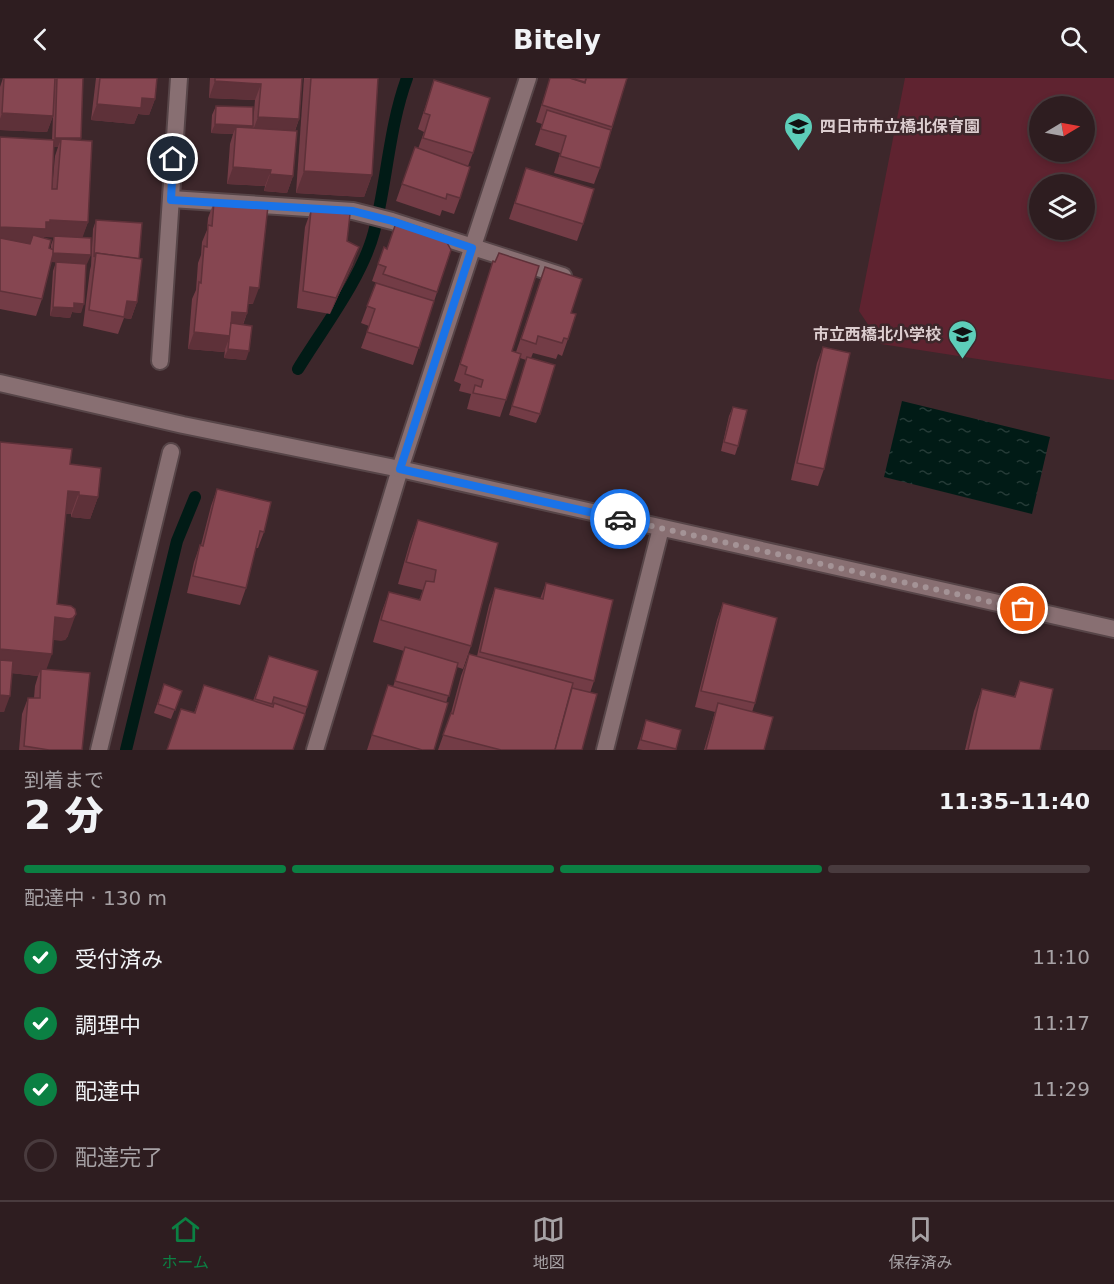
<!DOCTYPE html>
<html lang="ja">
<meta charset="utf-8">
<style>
:root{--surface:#2e1d20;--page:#3a2a2d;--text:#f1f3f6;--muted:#a7a2a5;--line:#493b3e;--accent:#0b8043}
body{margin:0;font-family:"DejaVu Sans","Noto Sans JP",sans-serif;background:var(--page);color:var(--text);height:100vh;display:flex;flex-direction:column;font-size:22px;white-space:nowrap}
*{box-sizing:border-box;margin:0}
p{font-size:20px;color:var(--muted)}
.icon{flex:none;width:33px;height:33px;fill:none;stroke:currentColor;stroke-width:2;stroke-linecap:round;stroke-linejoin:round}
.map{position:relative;height:672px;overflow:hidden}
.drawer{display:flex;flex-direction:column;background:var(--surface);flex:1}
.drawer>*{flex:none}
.needle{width:39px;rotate:80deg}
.buttons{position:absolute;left:1029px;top:18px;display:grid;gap:12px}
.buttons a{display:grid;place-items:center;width:66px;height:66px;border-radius:50%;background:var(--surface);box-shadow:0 3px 9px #0003,0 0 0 2px var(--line);font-size:30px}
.pin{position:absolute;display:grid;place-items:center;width:51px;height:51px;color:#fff;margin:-26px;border:3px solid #fff;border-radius:50%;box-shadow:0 2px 6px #0007}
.courier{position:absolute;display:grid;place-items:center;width:60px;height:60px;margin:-30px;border:4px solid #1a73e8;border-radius:50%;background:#fff;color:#222;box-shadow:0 2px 8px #0007}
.head em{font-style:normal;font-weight:800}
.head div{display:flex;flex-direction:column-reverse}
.head{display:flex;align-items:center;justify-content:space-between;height:102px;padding:0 24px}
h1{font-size:39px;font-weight:800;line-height:45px}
.bar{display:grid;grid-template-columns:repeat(4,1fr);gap:9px 6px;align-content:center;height:72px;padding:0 24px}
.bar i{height:8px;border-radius:4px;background:var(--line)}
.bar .selected{background:var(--accent)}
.bar p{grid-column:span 4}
ol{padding:0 24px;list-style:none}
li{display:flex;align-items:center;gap:18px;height:66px}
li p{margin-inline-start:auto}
li .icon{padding:6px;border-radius:50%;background:var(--accent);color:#fff;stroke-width:4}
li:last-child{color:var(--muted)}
li i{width:33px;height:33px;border:3px solid var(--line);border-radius:50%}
header{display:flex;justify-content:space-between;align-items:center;height:78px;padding:0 24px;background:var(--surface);font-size:27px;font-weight:800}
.menu{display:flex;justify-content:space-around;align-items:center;height:84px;border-top:2px solid var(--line);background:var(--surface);font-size:16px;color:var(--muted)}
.menu a{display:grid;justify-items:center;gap:3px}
.menu .selected{color:var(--accent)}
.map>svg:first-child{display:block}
</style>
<header><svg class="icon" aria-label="back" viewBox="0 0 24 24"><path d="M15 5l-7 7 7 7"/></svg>Bitely<svg class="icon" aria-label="search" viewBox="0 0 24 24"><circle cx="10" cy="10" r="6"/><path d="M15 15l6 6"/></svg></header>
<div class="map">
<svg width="1114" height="672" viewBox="0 0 1114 672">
<defs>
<pattern id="water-ripples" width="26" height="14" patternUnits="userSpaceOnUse" patternTransform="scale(1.5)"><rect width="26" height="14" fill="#011b16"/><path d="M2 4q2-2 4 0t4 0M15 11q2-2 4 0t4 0" fill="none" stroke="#253b37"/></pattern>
</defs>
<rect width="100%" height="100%" fill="#3d272b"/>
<path fill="#5f2330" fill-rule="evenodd" d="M905 0H1114V302L881 266 859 233ZM1040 28H1084V74H1040ZM1040 106H1084V152H1040Z"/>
<path fill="url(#water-ripples)" d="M902 323 1050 359 1032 436 884 399Z"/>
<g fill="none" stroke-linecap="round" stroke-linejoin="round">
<g stroke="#011b16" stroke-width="12">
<path d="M298 291C323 250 362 200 374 154 387 103 389 49 407 0"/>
<path d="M126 672 177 463 195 419"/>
</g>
<defs>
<g id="minor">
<path d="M171 121 353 133 392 143 563 198"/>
<path d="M160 283 179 0"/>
<path d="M99 672 171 374"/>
<path d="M315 672 400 391 528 0"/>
<path d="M605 672 661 450"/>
</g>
<path id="tertiary" d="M0 305 183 347 400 391 1114 551"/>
</defs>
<use href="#minor" stroke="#574548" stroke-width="20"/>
<use href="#tertiary" stroke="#574548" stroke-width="20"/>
<use href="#minor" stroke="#886f72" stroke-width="16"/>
<use href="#tertiary" stroke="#886f72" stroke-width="16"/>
</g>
<g fill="#733c46" fill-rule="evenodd">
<path d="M3 0H83L80 62 88 144 82 159 87 186H86L81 235 72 234 70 240 50 238 53 193 56 184H51L42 221 36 238 0 231V59L52 62 53 38 47 54 0 52V9ZM53 69H58L55 78 52 111ZM44 159H54L51 167V171L49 170 44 160Z"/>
<path d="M96 0H157L155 21 149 37 138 36 134 46 91 42Z"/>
<path d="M210 0H302L299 41 295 53 293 98 287 115 264 113 265 108 227 106 230 66 233 56 211 55 212 37 216 28 253 45 255 22 209 20Z"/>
<path d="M304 0H378L372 97 364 119 296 115Z"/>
<path d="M550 0H627L600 90 594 106 554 95 560 75 535 67 542 46 536 44Z"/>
<path d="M434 2 473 75 468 88 460 120 454 136 442 132 440 138 396 123 415 69 418 71 424 54 418 51Z"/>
<path d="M526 90 583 146 577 163 509 141Z"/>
<path d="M214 124 253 226H248L247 235 243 247 246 282 224 280 225 271 224 274 188 271 192 221 196 212 198 185 201 177 202 164 207 152 208 140Z"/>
<path d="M311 132 353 186 330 236 297 230 305 149Z"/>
<path d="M96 142 139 181 137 224 131 241 124 240 118 256 83 248 90 192 91 188 93 151Z"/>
<path d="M384 169 387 170 451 172 413 287 361 270 369 248 361 245 376 205 380 206 372 203Z"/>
<path d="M493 183 512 273 516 274 545 189 571 235 568 261 562 278 558 276 556 281 533 275 531 280 540 336 536 345 509 337 526 282 520 280 500 339 467 331 471 316 459 313 461 306 454 303Z"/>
<path d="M823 269 824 391 818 408 791 402 817 285Z"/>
<path d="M733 329 738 368 735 377 721 373 729 338Z"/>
<path d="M0 364 70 386 98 419 90 441 71 439V436H66L57 526 68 558 65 562H53L46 591 82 672H19L22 636 28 620H34L35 608 38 598 12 595 4 634H0Z"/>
<path d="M217 411 264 454 258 470H255L246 510 240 527 187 515 194 484 200 467H201L211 428Z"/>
<path d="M418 442 471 568 463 591 457 589 446 625 434 672H367L388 607 393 609 404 573 373 564 381 536 389 514 419 522 423 512 398 506 410 464Z"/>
<path d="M546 505 594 603 590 615 582 672H438L451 635 461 598 469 576 477 578 489 527 495 510 540 521Z"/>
<path d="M723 525 755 625 752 634 764 672H704L715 634 695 629 717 542Z"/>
<path d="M269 578 307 629 305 636 194 635 204 607 253 623Z"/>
<path d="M1020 603 1040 672H965L974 633 982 611 1014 619Z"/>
<path d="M164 606 182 613 171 641 154 635Z"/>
<path d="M646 642 681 652 676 672H643L637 671Z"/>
</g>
<g fill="#5e3139">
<path d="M215 3 261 6 255 22 209 20Z"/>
<path d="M142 20 155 21 149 37 138 36 134 46 91 42 97 26Z"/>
<path d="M2 35 53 38 47 54 0 52V41Z"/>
<path d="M258 39 299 41 293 58 252 55Z"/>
<path d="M215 46 253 48 250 57 236 49 233 56 211 55Z"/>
<path d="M55 60H81L78 69 61 61 58 69H52Z"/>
<path d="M233 89 271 92 265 108 227 106Z"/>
<path d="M304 93 372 97 364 119 296 115Z"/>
<path d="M270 96 293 98 287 115 264 113Z"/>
<path d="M50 142 88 144 82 161 44 159V161L29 167 0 166V149L46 144Z"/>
<path d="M359 169 353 186 330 236 336 220Z"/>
<path d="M53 175 91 177 87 186 50 184Z"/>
<path d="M250 209 259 210 253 226 244 225Z"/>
<path d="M127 223 137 224 131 241 124 240Z"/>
<path d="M74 225 84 226 81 235 72 234 70 240 50 238 53 229Z"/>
<path d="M232 234 247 235 241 251H230Z"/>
<path d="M194 254 230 258 224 274 188 271Z"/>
<path d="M228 271 249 273 246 282 224 280Z"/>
<path d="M68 413 79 414 71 436H60Z"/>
<path d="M79 417 98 419 90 441 71 439Z"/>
<path d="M76 536 68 558 65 562 61 563 47 561 55 539Z"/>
<path d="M0 571 52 576 44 598 41 591 38 598 0 594Z"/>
<path d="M0 617 10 618 4 634H0Z"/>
</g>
<g fill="#864651" stroke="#5e3139" stroke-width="1.5">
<path d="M4 0H55L53 38 2 35Z"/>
<path d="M57 0H83L81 60H55Z"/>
<path d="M100 0H157L155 21 142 20 141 30 97 26Z"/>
<path d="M215 0H302L299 41 258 39 261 6 215 3Z"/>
<path d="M311 0H378L372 97 304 93Z"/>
<path d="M550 0H570L585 5 586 0H627L612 49 542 27Z"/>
<path d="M570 0H586L585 4Z"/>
<path d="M434 2 490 20 473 75 423 60 430 37 424 35Z"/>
<path d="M216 28 253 29V48L215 46Z"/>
<path d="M547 32 611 52 600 90 560 78 566 58 541 51Z"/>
<path d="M236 49 297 53 293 98 270 96 271 92 233 89Z"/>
<path d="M0 59 54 62 52 111H57L61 61 92 63 88 144 50 142V144H46V151L0 149Z"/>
<path d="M415 69 470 89 460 120 447 116 446 121 402 106Z"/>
<path d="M526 90 594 111 583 146 515 125Z"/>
<path d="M214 124 268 128 259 210 250 209 247 235 232 234 230 258 194 254 199 204 201 205 204 168 207 169 208 147 212 148Z"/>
<path d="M311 132 350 136 347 163 359 169 336 220 303 213Z"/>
<path d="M96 142 142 145 139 181 96 175 94 179Z"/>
<path d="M397 142 443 157 451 172 437 214 383 196 386 189 378 186 384 169 387 171Z"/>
<path d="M33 157 51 162 49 170 54 172 42 221 0 213V160L30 166Z"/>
<path d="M54 158 91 160V177L53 175Z"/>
<path d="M96 175 142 181 137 224 127 223 124 239 89 232Z"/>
<path d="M499 175 539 188 512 273 521 276 506 322 473 315 475 307 481 309 483 302 465 296 467 289 460 286 493 183 495 184Z"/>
<path d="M56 184 86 186 84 226 74 225V230L53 229Z"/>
<path d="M545 189 582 201 571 235 576 236 568 261 564 260 562 265 538 258 536 266 521 261Z"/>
<path d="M376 205 434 223 419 270 367 254 375 231 367 228Z"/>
<path d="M231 245 252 248 249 273 228 271Z"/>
<path d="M823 269 850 275 824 391 797 385Z"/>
<path d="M527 279 555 287 540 336 512 328Z"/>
<path d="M733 329 747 332 738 368 724 364Z"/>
<path d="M0 364 72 371 70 386 101 390 98 419 79 417V414L68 413 57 526 71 528 75 531 76 536 73 540 69 541 55 539 52 576 0 571Z"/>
<path d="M217 411 271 424 264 454 260 453 246 510 193 498 200 467 203 468Z"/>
<path d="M418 442 498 465 471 568 381 542 389 514 420 522 426 503 434 504 436 492 406 484Z"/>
<path d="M546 505 613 522 594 603 480 574 495 510 543 521Z"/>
<path d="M723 525 777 540 755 625 701 613Z"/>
<path d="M405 569 458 585 449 618 395 603Z"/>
<path d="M469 576 573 605 555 672H501L443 657 451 635 453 636Z"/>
<path d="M269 578 318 593 307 629 274 619 272 626 255 621Z"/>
<path d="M0 582 13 583 10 618 0 617Z"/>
<path d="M41 591 90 595 82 672H49L24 668 28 620H40Z"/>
<path d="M1020 603 1053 611 1040 672H968L982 611 1015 619Z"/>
<path d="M164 606 182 613 175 632 158 626Z"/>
<path d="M204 607 273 629 274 625 305 636 293 672H167L181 631 195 635Z"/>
<path d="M388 607 448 625 434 672H422L372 657Z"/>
<path d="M572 610 597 616 582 672H555Z"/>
<path d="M718 625 773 639 764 672H706Z"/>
<path d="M646 642 681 652 676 671 641 662Z"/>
</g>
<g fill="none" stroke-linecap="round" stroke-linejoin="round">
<path stroke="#a49396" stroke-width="6" stroke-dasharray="0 10.8" d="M620 441 1023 531"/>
<path stroke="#1a73e8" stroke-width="8" d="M173 81 171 122 353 133 392 143 472 170 400 391 620 441"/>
</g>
<defs>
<symbol id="school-pin" viewBox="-11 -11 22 30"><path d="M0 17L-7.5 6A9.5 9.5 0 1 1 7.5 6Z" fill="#5dceb9" stroke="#3d272b"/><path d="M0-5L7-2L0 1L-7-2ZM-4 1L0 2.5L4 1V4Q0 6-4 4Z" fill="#111"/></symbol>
</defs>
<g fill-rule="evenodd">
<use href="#school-pin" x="782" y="32" width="33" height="45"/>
<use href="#school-pin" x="946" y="240" width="33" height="45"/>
</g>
<g text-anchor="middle" stroke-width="5" stroke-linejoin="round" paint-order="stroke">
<g font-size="16" font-weight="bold" fill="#dccdcf" stroke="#3d272b" text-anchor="start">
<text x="820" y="54">四日市市立橋北保育園</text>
<text x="941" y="262" text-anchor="end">市立西橋北小学校</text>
</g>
</g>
</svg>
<div class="buttons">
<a><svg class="needle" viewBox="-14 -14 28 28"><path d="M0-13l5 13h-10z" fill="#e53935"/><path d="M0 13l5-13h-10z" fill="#a7a2a5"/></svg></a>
<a><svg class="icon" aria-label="layers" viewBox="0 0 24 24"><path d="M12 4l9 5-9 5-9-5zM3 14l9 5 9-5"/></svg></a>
</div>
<div class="pin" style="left:1023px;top:531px;background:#ea580c"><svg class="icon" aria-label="bag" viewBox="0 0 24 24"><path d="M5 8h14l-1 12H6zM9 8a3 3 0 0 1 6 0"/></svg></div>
<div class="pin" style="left:173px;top:81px;background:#1f2937"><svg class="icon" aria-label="home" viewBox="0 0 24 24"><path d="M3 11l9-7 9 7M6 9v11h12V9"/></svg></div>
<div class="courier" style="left:620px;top:441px"><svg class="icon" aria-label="car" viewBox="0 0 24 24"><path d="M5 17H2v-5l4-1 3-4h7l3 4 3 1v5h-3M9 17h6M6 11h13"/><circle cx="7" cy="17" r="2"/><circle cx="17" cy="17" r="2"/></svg></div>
</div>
<section class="drawer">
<div class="head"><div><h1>2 分</h1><p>到着まで</p></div><em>11:35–11:40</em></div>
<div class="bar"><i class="selected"></i><i class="selected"></i><i class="selected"></i><i></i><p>配達中 · 130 m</p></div>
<ol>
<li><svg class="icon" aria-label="check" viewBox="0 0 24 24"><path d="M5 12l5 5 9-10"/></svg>受付済み<p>11:10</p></li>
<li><svg class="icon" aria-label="check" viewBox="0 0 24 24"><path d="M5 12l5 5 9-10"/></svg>調理中<p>11:17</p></li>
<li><svg class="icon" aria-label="check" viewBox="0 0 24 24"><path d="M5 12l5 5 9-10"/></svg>配達中<p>11:29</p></li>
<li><i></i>配達完了</li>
</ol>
</section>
<nav class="menu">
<a class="selected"><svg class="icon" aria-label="home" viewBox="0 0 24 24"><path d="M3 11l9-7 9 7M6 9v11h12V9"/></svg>ホーム</a>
<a><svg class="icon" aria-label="map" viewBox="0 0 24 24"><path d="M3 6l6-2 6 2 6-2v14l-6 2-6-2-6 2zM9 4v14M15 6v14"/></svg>地図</a>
<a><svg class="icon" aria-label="saved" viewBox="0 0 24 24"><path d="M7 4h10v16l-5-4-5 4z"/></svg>保存済み</a>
</nav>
